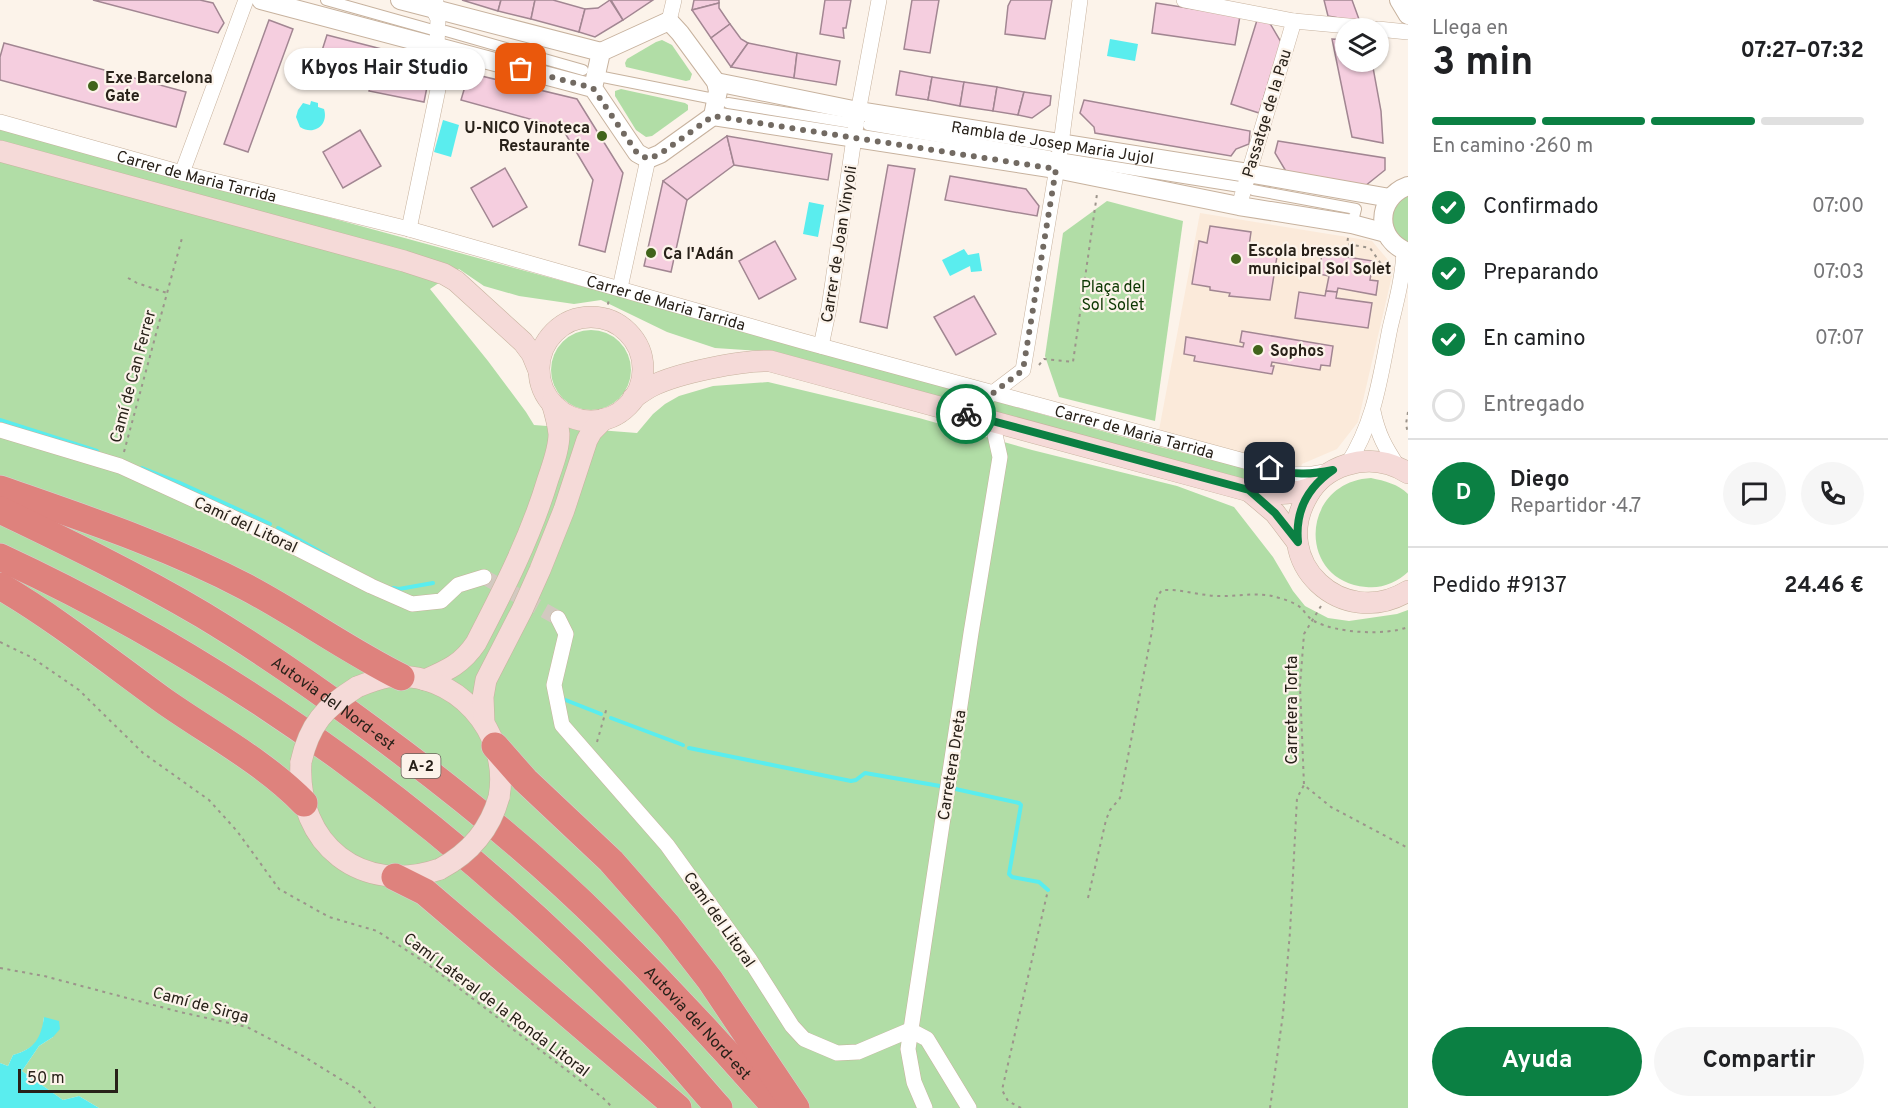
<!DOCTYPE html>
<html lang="es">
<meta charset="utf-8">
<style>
:root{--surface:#fff;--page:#f6f6f6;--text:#202124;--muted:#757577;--line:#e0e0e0;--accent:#0b8043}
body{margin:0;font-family:Overpass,sans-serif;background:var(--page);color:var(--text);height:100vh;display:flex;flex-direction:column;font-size:22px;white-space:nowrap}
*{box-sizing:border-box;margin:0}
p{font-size:20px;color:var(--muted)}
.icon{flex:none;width:33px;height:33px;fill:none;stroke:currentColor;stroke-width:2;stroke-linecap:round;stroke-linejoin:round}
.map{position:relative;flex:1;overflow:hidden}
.side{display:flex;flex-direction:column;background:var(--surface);width:480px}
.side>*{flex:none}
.buttons{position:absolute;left:1335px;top:18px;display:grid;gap:12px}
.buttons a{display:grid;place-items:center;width:54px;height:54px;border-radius:50%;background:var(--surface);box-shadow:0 2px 4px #0004;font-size:30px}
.scale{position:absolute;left:18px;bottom:15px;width:100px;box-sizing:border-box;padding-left:6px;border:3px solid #282119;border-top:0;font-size:16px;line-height:21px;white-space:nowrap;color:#282119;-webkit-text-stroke:4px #fcf3ea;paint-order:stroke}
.pin{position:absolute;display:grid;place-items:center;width:51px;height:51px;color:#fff;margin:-26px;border-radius:12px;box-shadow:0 3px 9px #0006}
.courier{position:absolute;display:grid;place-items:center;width:60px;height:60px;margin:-30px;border:4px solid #0b8043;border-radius:50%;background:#fff;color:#222;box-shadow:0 2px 8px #0007}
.bubble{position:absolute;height:42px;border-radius:21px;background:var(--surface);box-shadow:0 2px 4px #0004;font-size:20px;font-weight:700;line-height:42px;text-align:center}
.summary em{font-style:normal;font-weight:700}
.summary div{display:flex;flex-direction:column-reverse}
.summary{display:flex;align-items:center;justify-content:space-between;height:102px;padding:0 24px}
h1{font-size:39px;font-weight:700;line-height:45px}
.bar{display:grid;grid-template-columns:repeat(4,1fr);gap:9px 6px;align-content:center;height:72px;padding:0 24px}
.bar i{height:8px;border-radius:4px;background:var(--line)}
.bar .current{background:var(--accent)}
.bar p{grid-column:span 4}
.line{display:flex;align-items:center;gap:15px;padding:0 24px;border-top:2px solid var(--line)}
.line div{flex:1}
.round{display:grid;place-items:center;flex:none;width:63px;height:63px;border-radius:32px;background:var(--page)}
ol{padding:0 24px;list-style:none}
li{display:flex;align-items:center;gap:18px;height:66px}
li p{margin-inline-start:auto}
li .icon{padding:6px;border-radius:50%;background:var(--accent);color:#fff;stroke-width:4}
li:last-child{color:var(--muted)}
li i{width:33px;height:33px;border:3px solid var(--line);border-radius:50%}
.button{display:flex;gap:12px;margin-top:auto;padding:12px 24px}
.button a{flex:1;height:69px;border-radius:36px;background:var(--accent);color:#fff;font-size:24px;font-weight:700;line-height:69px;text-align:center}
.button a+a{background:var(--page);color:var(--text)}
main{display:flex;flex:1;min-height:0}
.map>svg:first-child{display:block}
</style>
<main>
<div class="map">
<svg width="1408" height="1108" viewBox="0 0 1408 1108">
<rect width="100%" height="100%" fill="#fcf3ea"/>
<path fill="#fbeada" d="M1200 213 1372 241 1394 267 1358 422 1337 449 1302 464 1297 481 1156 446Z"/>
<g fill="#b1dda6">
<path d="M662 40 672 45 692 74 690 80 686 81 626 67 625 63 627 59 656 42Z"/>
<path d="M621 89 685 103 688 105V110L652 136 646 137 636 130 615 96V91Z"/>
<path d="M0 128 603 292 1156 446 1297 481 1283 488 1209 471 775 352 715 348 667 332 601 300 574 304 519 296 484 286 459 269 430 289 488 361 526 412 534 425 637 433 653 414 665 404 679 396 713 386 768 382 919 418 1032 450 1177 486 1234 507 1273 557 1293 591 1305 606 1328 618 1349 621 1397 614 1408 610V1108H99L79 1096 63 1100 22 1071 39 1046 53 1037 44 1017C43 1022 43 1028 42 1033 38 1045 24 1052 13 1055L8 1066 0 1063Z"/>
<path d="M1408 193V245L1395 234 1391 213 1404 195Z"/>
<path d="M1107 201 1183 221 1155 421 1059 397 1045 356 1063 233Z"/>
<circle cx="591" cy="370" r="40"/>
<path d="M1371 478C1385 481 1398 484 1408 494V572C1397 582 1382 589 1366 587 1296 581 1300 482 1371 478Z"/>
</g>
<g fill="#5aedee">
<path d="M1110 39 1138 44 1135 61 1107 56Z"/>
<path d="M311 101 318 103V107L324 109C329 125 314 136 300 127L296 117 298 110 303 103 310 105Z"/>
<path d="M443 120 459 125 451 157 434 152Z"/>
<path d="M809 202 824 205 818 237 803 234Z"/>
<path d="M964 249 968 255 979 253 982 271 971 272 970 266 950 276 942 260Z"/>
<path d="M44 1017 59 1021 60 1029 53 1037 39 1046 22 1071 63 1100 79 1096 99 1108H0V1063L8 1066 13 1055C35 1049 41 1038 44 1017Z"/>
</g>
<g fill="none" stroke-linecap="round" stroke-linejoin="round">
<g stroke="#5aedee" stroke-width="4">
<path d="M0 420 97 451"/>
<path d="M142 468 180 483 270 524"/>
<path d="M278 528 328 556"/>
<path d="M393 588 399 589 433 583"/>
<path d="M563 699 601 714"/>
<path d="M611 718 683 745"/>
<path d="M689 748 851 781 856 780 865 773 940 786"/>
<path d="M951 788 1019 803 1021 805 1009 874 1012 877 1039 882 1048 890"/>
</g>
</g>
<g fill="#f5cedf" stroke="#a28692" stroke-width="1.5">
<path d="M93 0H200L213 3 224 23 218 33Z"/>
<path d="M462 0H501L498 11Z"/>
<path d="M501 0H535L531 19 498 11Z"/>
<path d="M535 0H553L585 9 579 32 531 19Z"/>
<path d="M610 0 623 20 595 37 579 32 585 9 598 8Z"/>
<path d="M611 0H653L623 20Z"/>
<path d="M694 0H719V3L692 10Z"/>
<path d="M825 0H851L846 28H843L844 38 820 34Z"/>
<path d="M912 0H939L930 53 904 49Z"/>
<path d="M1011 0H1052L1045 39 1005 34 1008 6Z"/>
<path d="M1324 0H1352L1360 22 1328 16Z"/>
<path d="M719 3V8L730 24 711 38 692 10Z"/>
<path d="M1156 3 1240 16 1235 45 1152 33Z"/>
<path d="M1258 17 1268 20 1281 42 1259 113 1231 104Z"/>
<path d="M269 20 293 29 248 152 224 144Z"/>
<path d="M730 24 741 39 748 43 731 67 711 38Z"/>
<path d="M327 35 401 54 410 59 418 66 427 87 424 102 369 91 374 75 319 60Z"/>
<path d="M1332 39 1346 40V62H1372L1381 111 1383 143 1352 137Z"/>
<path d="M4 43 186 92 176 127 0 80V57Z"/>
<path d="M748 43 797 53 794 78 731 67Z"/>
<path d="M797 53 840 61 836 85 794 78Z"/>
<path d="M900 71 932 77 928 100 896 95Z"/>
<path d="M469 73 577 99 623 173 605 252 579 245 593 180 562 128 461 100Z"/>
<path d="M932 77 964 82 960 106 928 100Z"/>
<path d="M964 82 997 87 993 111 960 106Z"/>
<path d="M997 87 1024 92 1018 115 993 111Z"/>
<path d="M1024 92 1051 96 1050 105 1032 118 1018 115Z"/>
<path d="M1084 100 1250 131 1249 144 1236 149 1231 156 1095 133 1094 127 1080 113Z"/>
<path d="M360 130 381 166 343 188 323 152Z"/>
<path d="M727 136 734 165 687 200 663 181Z"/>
<path d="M727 136 832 154 828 180 734 165Z"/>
<path d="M1278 141 1385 158V170L1365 186 1287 173 1275 153Z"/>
<path d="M888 165 915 169 887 328 860 322Z"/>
<path d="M505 168 527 207 493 227 471 188Z"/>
<path d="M950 176 1026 189 1039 206 1037 216 945 200Z"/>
<path d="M663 181 687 200 671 272 644 266Z"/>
<path d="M1210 226 1251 232 1249 246 1278 250 1270 300 1229 296 1230 293 1210 290V287L1192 284 1199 241 1207 243Z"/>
<path d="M775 241 796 279 759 299 739 261Z"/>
<path d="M1322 253 1373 261 1370 280 1378 281 1376 295 1338 288 1337 292 1326 291 1329 276 1319 274Z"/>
<path d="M1326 291 1337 292 1336 298 1372 303 1368 328 1295 318 1299 292 1325 296Z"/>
<path d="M974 296 996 334 956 355 934 317Z"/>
<path d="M1242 331 1333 346 1330 366 1321 365 1320 370 1272 362 1271 366H1274L1272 374 1194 361 1195 356 1184 354 1186 337 1243 347 1244 343 1240 342Z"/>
</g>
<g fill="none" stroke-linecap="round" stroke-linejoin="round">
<path stroke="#d2c9c0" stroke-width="15" stroke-dasharray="15 8" stroke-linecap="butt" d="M484 577 558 618"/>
<defs>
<g id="pedestrian">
<path d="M326 0 433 30"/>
<path d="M446 31 583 70"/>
<path d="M603 77 709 98"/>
<path d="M728 103 852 123"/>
<path d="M868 125 1049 156"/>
<path d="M1065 159 1240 187"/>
<path d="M1253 190 1356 209 1353 221"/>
</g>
<g id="minor">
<path d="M1184 0 1294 21 1370 28"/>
<path d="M669 21 674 0"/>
<path d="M1378 29 1408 32"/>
<path id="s1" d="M0 122 182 173 409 229 802 341 1292 474H1313L1330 471"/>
<path d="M182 173 246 0"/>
<path d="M1239 206 1294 21"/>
<path d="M409 229 442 70 437 46 438 19 433 9 436 0"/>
<path d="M620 288 648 159"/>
<path d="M821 346 829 308 857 118 879 0"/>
<path d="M1373 411C1378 435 1385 447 1398 467"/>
<path d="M965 414 1023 370 1061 144 1080 0"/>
<path d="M0 430 120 466 271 535 371 586 412 604 441 601 458 585 484 577"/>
<path d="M1347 465C1375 422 1380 378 1390 328 1396 303 1403 277 1404 251"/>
<path d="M558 618 566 634 554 685 562 725 667 845 750 960 792 1026 804 1039 837 1053 858 1052 910 1030 927 1039 969 1108"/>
<path d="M925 1108 914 1082 908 1049 971 633 1000 457 992 421"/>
</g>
<g id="tertiary">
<path d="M261 0 593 88 637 153 648 159 660 154 713 116 718 91 716 82 680 33 669 21 601 52 593 88"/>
<path d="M400 0 601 52"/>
<path d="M1399 0 1408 15"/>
<path id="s2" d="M716 82 858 111 1248 173 1390 198"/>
<path d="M713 116 1056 169 1239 206 1352 224 1386 233"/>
<path d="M1408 186C1375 198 1375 240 1408 252"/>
</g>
<g id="secondary">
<path d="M0 151 404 261 444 274 456 281 523 342 532 354 539 371"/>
<circle cx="591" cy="369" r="52"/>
<path d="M633 398C639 394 646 389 652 386 678 373 742 360 770 361L1249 491C1274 493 1290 497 1313 487"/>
<path d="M1408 473C1389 461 1368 458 1346 465 1330 470 1316 481 1308 495 1268 562 1343 631 1408 591"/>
<path d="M1249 491 1275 513 1297 542"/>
<path d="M425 680C448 670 462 664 476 643 504 589 531 536 548 479 553 464 559 449 559 434 558 423 555 413 552 403"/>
<path d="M357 687C367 683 377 679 388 677 455 669 511 732 499 797"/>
<path d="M484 723 483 697 486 680 522 610 540 570 564 510 587 440 592 431 604 419"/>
<path d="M301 762C296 845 362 896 440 869"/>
</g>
<g id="motorway">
<path d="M0 489C83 518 168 546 246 587 299 615 347 650 401 677"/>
<path id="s3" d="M0 510C69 543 137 576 203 615 261 650 317 689 371 729 454 790 534 854 607 927 665 985 722 1046 776 1108"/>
<path d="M0 557C244 670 464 834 649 1029 673 1054 696 1082 719 1108"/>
<path d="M0 586C58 620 110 662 164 701 211 734 264 762 304 803"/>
<path d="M495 746 525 780 611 861 668 926 710 980 796 1108"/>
<path d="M395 877 425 892 678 1108"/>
</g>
</defs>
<use href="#pedestrian" stroke="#c7b29e" stroke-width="12"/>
<use href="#minor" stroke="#c7b29e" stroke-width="16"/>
<use href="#tertiary" stroke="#c7b29e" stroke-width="20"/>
<use href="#secondary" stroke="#c7b29e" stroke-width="22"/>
<use href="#motorway" stroke="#d4d3d1" stroke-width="28"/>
<g stroke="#9c948b" stroke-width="2" stroke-dasharray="3 4.5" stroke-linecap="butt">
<path d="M1348 238 1347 244 1370 248 1384 268 1387 270"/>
<path d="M128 278 137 283 167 293"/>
<path d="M604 319 609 300"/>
<path d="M1039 365 1044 359 1073 362 1097 194"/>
<path d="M1408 412 1406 424 1408 434"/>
<path d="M124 452 182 238"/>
<path d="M1321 606 1304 634 1300 686 1304 785 1331 807 1408 848"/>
<path d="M0 642 31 657 79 690 143 753 209 800 237 831 279 889 329 917 377 931 426 963 603 1098 613 1108"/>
<path d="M597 742 607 707"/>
<path d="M1088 898 1106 820 1110 810 1120 798 1152 631C1154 617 1153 600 1162 590 1181 589 1198 595 1217 596 1235 597 1253 592 1272 596 1280 598 1295 602 1301 608 1305 612 1309 619 1314 621 1336 633 1385 636 1408 627"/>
<path d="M0 968 44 976 180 1012 247 1027 303 1056 358 1090 375 1108"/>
<path d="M1021 1108 1008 1101 1002 1090 1048 890"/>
<path d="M1270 1108 1283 1014 1290 932 1297 798 1304 785"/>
</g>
<use href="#pedestrian" stroke="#fff" stroke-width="10"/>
<use href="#minor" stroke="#fff" stroke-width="15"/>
<use href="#tertiary" stroke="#fff" stroke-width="18"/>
<use href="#secondary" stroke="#f5dad8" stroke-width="21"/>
<use href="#motorway" stroke="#de827d" stroke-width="27"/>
<defs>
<g id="secondary-bridge">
<path d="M301 762C309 725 325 707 357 687"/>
<path d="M440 869C470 853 490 830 499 797"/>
</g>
</defs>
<use href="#secondary-bridge" stroke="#c7b29e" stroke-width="22" stroke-linecap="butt"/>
<use href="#secondary-bridge" stroke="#f5dad8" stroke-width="21"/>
</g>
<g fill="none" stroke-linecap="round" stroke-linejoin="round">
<path stroke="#726a62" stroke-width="6" stroke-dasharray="0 10.8" d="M521 69 593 88 637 153 648 159 660 154 713 116 1056 169 1023 370 966 414"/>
<path stroke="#0b8043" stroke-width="8" d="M966 414 1249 490 1275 513 1298 542C1295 511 1308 487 1333 470 1309 475 1294 475 1270 468"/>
</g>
<g fill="#41641b" stroke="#fcf3ea" stroke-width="2">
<circle cx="93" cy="86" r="6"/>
<circle cx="602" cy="136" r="6"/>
<circle cx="651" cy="253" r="6"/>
<circle cx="1236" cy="259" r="6"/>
<circle cx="1258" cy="350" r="6"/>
</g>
<g text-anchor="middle" stroke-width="4.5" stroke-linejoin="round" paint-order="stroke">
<rect fill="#fcf3ea" stroke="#686058" stroke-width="1.5" x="401.5" y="754" width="39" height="24" rx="4.5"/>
<g font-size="15" font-weight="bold" fill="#282119">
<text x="421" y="771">A-2</text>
</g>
<g font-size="16" font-weight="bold" fill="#282119" stroke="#fcf3ea" text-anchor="start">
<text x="105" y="83">Exe Barcelona<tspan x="105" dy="18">Gate</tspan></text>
<text x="590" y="133" text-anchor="end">U-NICO Vinoteca<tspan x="590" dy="18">Restaurante</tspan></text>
<text x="1248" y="256">Escola bressol<tspan x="1248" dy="18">municipal Sol Solet</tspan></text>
<text x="663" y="259">Ca l'Adán</text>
<text x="1270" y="356">Sophos</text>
</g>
<g font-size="16" fill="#282119" stroke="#fcf3ea">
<text transform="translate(1266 113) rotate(-73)" y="6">Passatge de la Pau</text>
<text dy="6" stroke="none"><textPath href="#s2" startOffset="342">Rambla de Josep Maria Jujol</textPath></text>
<text dy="6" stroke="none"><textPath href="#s1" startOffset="204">Carrer de Maria Tarrida</textPath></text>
<text transform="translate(838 244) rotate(-81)" y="6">Carrer de Joan Vinyoli</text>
<text dy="6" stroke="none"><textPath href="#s1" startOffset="690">Carrer de Maria Tarrida</textPath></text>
<text transform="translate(132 376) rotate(-75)" y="6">Camí de Can Ferrer</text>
<text dy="6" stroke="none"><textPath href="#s1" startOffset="1176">Carrer de Maria Tarrida</textPath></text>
<text transform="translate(246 524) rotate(25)" y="6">Camí del Litoral</text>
<text dy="6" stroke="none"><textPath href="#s3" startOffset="386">Autovia del Nord-est</textPath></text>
<text transform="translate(1291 710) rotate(-90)" y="6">Carretera Torta</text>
<text transform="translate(951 765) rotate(-81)" y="6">Carretera Dreta</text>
<text transform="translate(720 919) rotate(55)" y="6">Camí del Litoral</text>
<text transform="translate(201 1004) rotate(15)" y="6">Camí de Sirga</text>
<text transform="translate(497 1004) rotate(37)" y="6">Camí Lateral de la Ronda Litoral</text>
<text dy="6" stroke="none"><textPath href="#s3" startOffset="872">Autovia del Nord-est</textPath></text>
</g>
<g font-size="16" fill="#0d3702" stroke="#fcf3ea">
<text x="1113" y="292">Plaça del<tspan x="1113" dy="18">Sol Solet</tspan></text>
</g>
</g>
</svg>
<div class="buttons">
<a><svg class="icon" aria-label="layers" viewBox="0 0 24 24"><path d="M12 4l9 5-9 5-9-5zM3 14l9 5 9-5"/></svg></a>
</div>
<div class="scale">50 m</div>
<div class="pin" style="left:521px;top:69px;background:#ea580c"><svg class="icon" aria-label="bag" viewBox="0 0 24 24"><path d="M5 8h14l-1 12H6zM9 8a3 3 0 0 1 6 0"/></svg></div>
<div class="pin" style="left:1270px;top:468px;background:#1f2937"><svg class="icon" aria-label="home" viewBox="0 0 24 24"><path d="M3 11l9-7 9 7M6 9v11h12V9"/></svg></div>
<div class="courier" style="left:966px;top:414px"><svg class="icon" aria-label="bike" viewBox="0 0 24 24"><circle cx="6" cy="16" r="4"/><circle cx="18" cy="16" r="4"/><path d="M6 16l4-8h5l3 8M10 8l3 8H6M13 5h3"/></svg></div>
<div class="bubble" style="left:284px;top:48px;width:201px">Kbyos Hair Studio</div>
</div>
<section class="side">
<div class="summary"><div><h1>3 min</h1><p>Llega en</p></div><em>07:27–07:32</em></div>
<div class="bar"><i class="current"></i><i class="current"></i><i class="current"></i><i></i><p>En camino · 260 m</p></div>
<ol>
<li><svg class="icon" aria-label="check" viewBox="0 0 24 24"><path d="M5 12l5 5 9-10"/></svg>Confirmado<p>07:00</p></li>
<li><svg class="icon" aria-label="check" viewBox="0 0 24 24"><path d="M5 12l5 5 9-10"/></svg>Preparando<p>07:03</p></li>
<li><svg class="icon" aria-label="check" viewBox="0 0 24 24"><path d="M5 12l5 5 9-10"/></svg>En camino<p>07:07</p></li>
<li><i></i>Entregado</li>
</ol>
<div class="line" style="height:108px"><b class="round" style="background:var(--accent);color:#fff">D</b><div><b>Diego</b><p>Repartidor · 4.7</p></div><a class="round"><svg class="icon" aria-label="chat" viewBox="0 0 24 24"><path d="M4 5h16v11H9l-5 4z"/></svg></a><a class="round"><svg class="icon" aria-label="phone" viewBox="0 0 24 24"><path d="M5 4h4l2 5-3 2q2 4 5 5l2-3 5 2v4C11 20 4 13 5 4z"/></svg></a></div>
<div class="line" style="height:78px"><div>Pedido #9137</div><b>24.46 €</b></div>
<div class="button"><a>Ayuda</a><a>Compartir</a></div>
</section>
</main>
